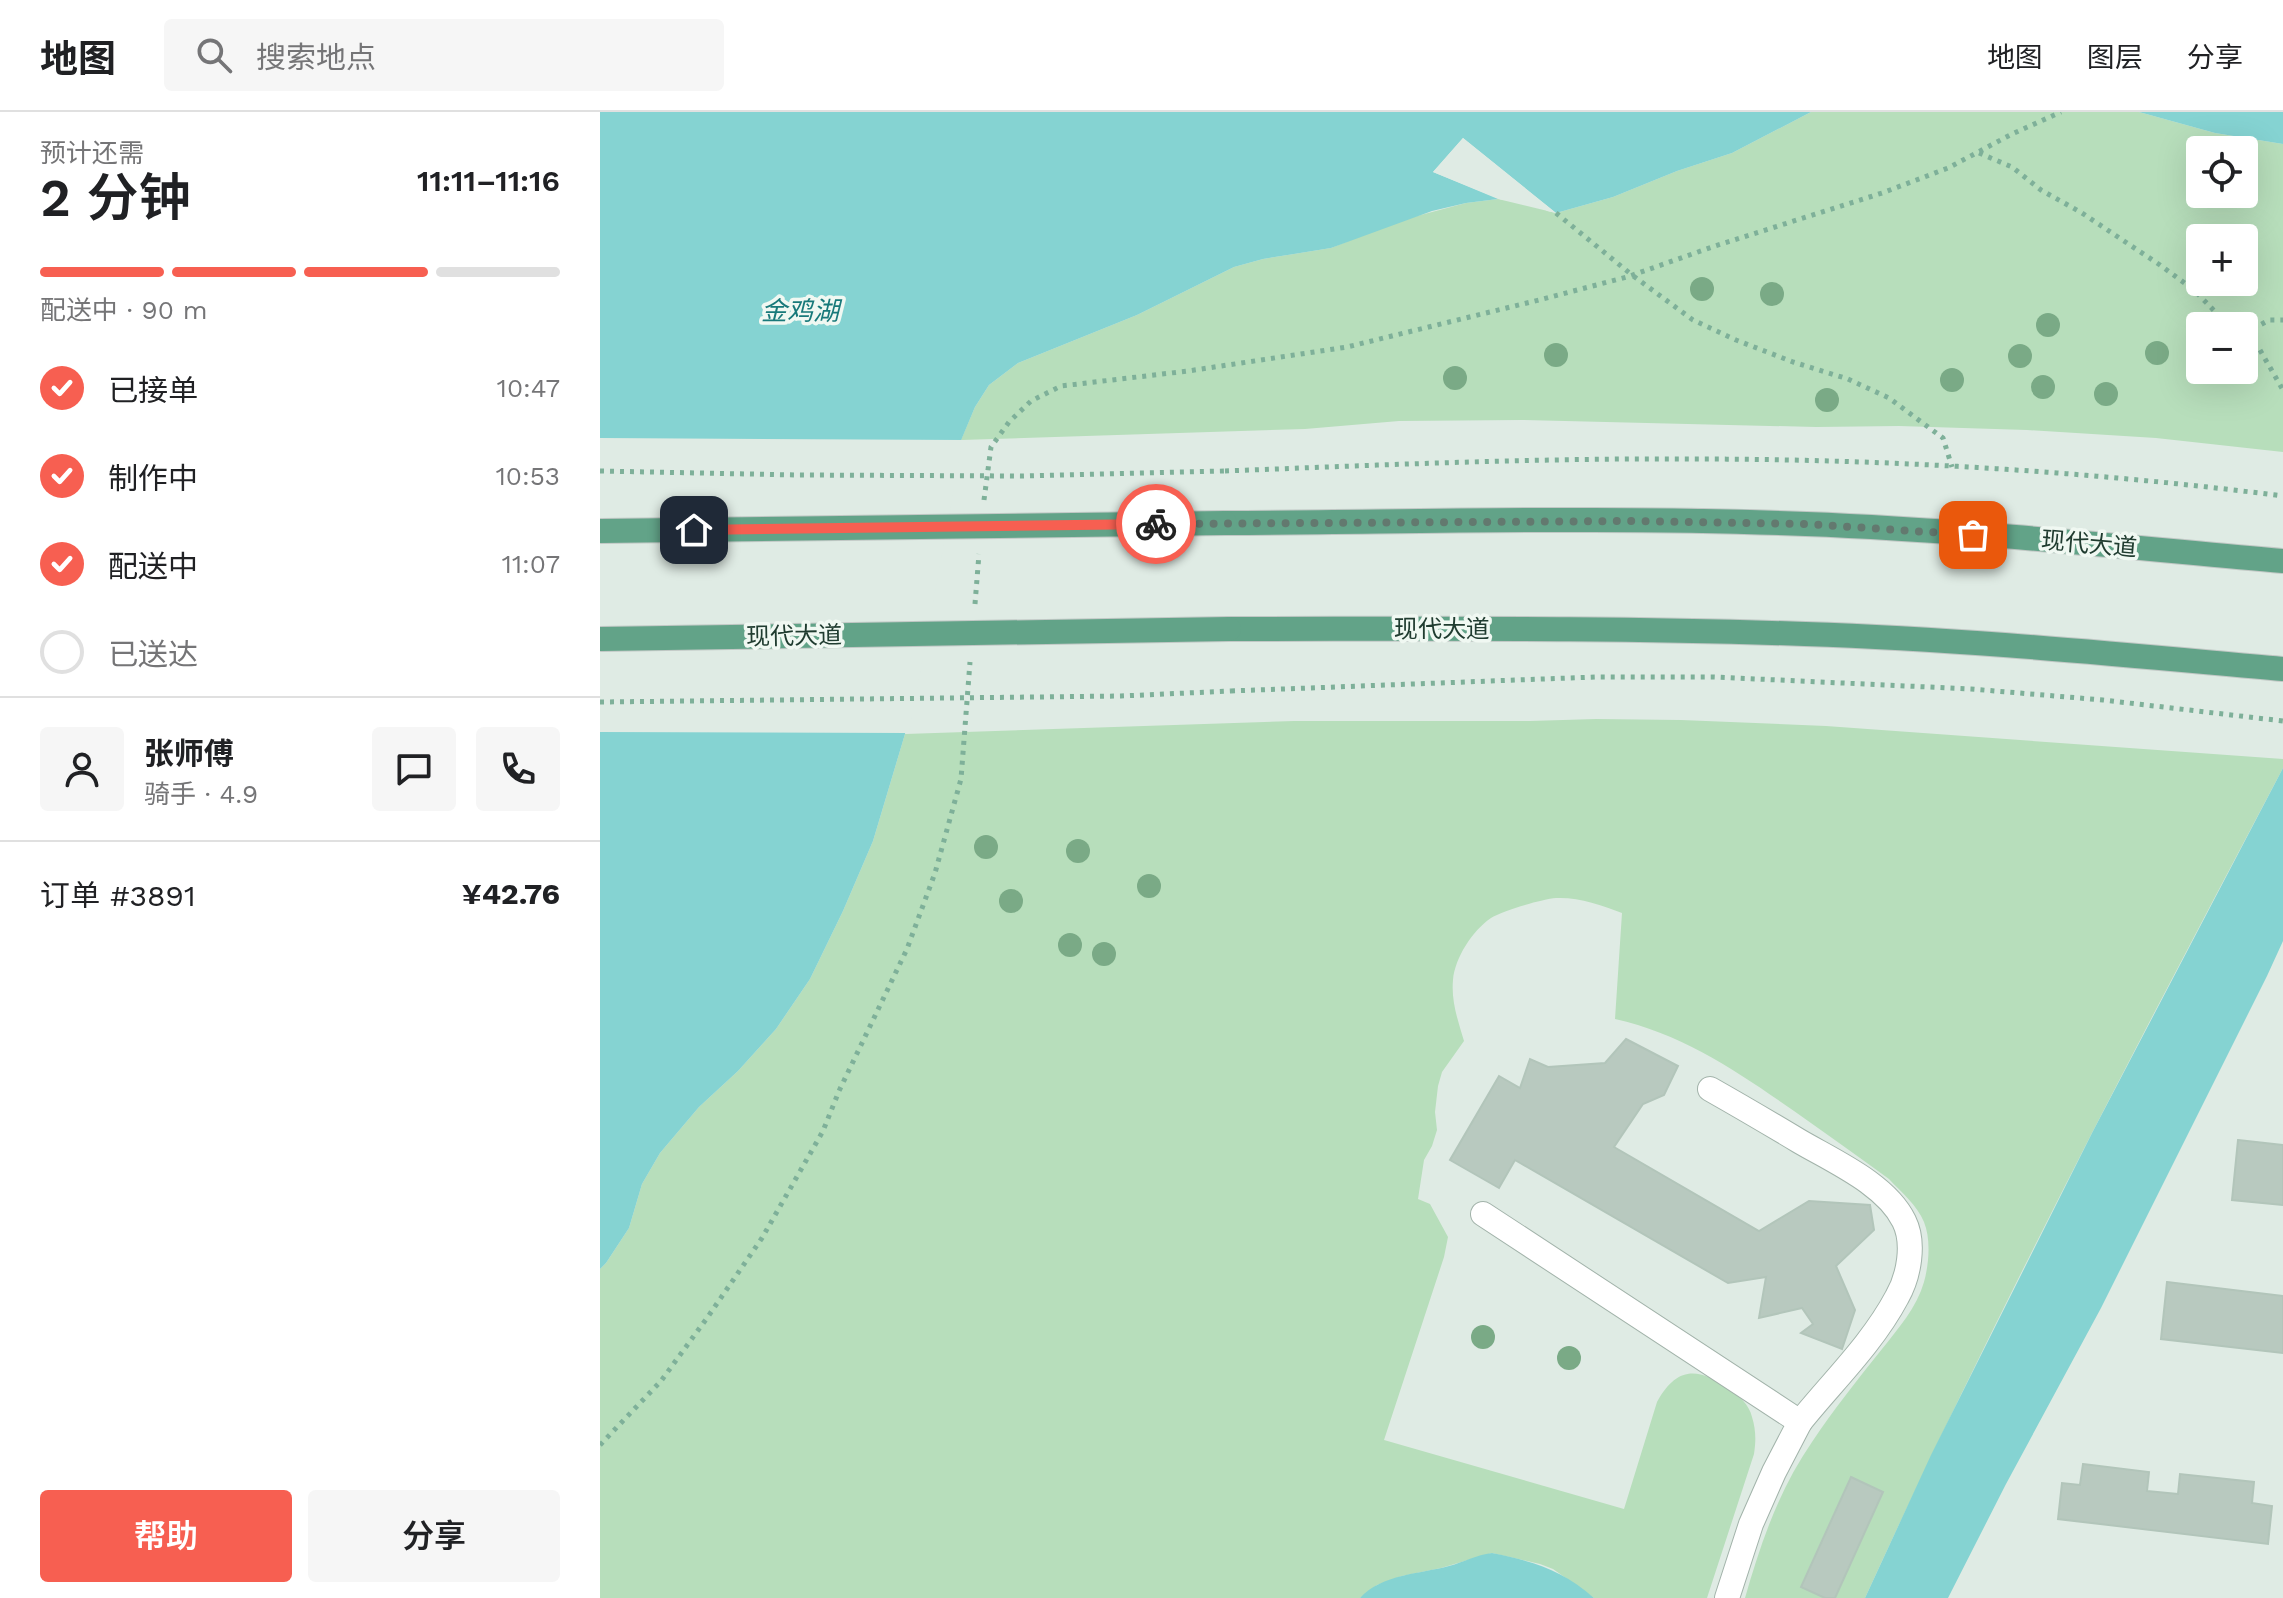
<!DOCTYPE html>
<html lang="zh">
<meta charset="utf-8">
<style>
:root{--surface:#fff;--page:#f6f6f6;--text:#202124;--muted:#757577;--line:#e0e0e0;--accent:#f75f51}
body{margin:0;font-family:"Work Sans","Noto Sans SC",sans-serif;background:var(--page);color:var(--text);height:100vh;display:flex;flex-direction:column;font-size:30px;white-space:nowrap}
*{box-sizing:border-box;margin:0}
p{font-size:26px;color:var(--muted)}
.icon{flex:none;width:44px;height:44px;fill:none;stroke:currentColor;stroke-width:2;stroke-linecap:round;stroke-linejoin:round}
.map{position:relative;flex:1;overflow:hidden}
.side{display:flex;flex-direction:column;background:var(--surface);width:600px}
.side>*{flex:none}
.fabs{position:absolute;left:1586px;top:24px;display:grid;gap:16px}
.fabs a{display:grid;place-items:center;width:72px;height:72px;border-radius:8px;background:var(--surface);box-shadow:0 8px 32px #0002;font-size:40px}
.pin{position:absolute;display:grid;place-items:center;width:68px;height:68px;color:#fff;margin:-34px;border-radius:16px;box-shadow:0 4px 12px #0006}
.courier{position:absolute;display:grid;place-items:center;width:80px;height:80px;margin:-40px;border:6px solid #f75f51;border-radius:50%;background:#fff;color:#222;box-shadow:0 2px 10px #0007}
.overview em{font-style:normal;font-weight:600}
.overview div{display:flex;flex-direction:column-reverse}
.overview{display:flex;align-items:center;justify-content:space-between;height:136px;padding:0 40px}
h1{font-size:52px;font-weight:600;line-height:60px}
.bar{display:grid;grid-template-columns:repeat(4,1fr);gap:12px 8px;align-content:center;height:96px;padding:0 40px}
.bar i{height:10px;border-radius:6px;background:var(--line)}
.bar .current{background:var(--accent)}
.bar p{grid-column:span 4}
.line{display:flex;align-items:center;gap:20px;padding:0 40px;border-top:2px solid var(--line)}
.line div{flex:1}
.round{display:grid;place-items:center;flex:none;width:84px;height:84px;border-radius:8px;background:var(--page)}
ol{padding:0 40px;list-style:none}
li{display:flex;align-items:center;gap:24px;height:88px}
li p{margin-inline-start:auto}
li .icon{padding:8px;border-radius:50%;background:var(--accent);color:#fff;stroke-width:4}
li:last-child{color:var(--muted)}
li i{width:44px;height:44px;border:4px solid var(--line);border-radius:50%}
.button{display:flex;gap:16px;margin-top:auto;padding:16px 40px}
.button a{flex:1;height:92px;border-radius:8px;background:var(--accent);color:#fff;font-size:32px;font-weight:600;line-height:92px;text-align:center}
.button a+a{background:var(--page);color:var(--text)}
header{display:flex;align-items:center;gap:48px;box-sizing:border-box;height:112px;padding:0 40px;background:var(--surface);border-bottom:2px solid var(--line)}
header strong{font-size:38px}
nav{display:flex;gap:44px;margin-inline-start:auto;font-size:28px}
.search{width:560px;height:72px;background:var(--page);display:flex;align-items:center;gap:20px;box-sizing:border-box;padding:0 28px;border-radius:8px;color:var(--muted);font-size:30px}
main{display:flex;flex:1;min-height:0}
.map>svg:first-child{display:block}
</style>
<header>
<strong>地图</strong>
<div class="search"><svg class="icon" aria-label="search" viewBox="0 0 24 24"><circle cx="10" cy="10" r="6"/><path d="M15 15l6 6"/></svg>搜索地点</div>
<nav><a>地图</a><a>图层</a><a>分享</a></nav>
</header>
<main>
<section class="side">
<div class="overview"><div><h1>2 分钟</h1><p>预计还需</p></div><em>11:11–11:16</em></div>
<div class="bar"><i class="current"></i><i class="current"></i><i class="current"></i><i></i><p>配送中 · 90 m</p></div>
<ol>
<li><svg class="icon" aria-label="check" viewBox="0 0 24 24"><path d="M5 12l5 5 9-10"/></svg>已接单<p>10:47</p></li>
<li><svg class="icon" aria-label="check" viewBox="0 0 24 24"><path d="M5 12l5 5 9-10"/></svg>制作中<p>10:53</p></li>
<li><svg class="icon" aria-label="check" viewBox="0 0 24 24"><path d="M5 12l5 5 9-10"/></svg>配送中<p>11:07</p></li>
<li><i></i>已送达</li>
</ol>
<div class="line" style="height:144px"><a class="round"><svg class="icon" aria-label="person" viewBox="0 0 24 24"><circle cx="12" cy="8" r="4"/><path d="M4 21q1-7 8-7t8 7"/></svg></a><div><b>张师傅</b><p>骑手 · 4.9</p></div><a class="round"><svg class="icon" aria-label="chat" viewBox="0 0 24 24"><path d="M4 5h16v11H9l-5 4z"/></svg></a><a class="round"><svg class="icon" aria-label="phone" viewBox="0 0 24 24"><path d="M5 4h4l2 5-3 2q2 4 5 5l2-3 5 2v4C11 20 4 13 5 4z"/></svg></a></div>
<div class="line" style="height:104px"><div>订单 #3891</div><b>¥42.76</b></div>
<div class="button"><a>帮助</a><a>分享</a></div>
</section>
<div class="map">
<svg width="1683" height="1486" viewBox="0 0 1683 1486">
<rect width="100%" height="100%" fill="#dfebe4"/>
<g fill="#b7debb" fill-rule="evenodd">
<path d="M1211 0H1539L1615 21 1683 32V340L1556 326 1427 318 1299 314 1216 315 921 308 799 309 705 317 361 328 375 295 389 273 418 251 537 203 634 155 663 147 731 136 798 109 866 91 898 87 956 101 1013 85 1077 59 1132 41ZM1600 38H1644V82H1600ZM1600 126H1644V170H1600ZM1600 214H1644V258H1600Z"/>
<path d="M996 607 1081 608 1226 614 1683 647V656C1538 930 1394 1204 1265 1486H1145C1161 1430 1179 1378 1212 1330 1234 1297 1258 1267 1282 1237 1298 1217 1317 1195 1324 1170 1329 1152 1331 1127 1324 1110 1317 1093 1301 1080 1289 1067 1258 1044 1226 1022 1194 999 1138 960 1083 922 1015 907L1022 801C1001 793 979 785 956 786 942 787 902 799 891 806 872 819 855 846 853 868 851 889 858 909 864 929L842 960 838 974 835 1000 837 1018 832 1034 824 1048 818 1087 830 1092 848 1125 844 1145 784 1328 1024 1397 1057 1290C1077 1254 1098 1255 1129 1277 1139 1284 1149 1292 1152 1305 1156 1318 1156 1329 1154 1342L1107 1486H994L953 1457 940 1452 892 1441 841 1456 802 1464 777 1473 760 1486H0V1157L6 1151 29 1116 42 1072 60 1041 99 995 138 959 176 917 210 867 243 799 273 729 305 622 694 609H930Z"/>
</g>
<g fill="#85d3d2">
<path d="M0 0H1211L1132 41 1077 59 1013 85 956 101 863 26 833 60 898 87 866 91 832 99 731 136 663 147 634 155 537 203 418 251 389 273 375 295 357 338 305 622 273 729 243 799 210 867 176 917 138 959 99 995 60 1041 42 1072 29 1116 6 1151 0 1157Z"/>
<path d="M1539 0H1683V32L1615 21Z"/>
<path d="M1683 656V829L1667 864 1501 1196 1406 1372 1348 1486H1265L1331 1343 1492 1021Z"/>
<path d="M892 1441C932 1449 963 1458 994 1486H760C782 1462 820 1462 849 1454 864 1450 876 1443 892 1441Z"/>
</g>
<g fill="#dfebe4">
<path d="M863 26 956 101 947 99 864 31 839 59 900 84 902 88 833 60Z"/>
<path d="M0 326 366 328 361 339 309 621 0 620Z"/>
</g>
<g fill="#b8c9bf" stroke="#b2c5ba" stroke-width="2">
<path d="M1026 927 1078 954 1064 983 1043 992 1014 1035 1159 1119 1209 1089 1270 1093 1274 1118 1236 1154 1255 1198 1242 1237 1201 1221 1213 1212 1202 1196 1159 1206 1166 1165 1128 1171 915 1048 899 1076 850 1048 899 964 920 976 930 947 948 955 1005 951Z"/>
<path d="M1638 1028 1683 1033V1093L1632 1088Z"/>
<path d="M1567 1170 1683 1184V1241L1561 1227Z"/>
<path d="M1483 1352 1549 1360 1547 1379 1578 1382 1580 1362 1654 1370 1652 1391 1672 1394 1668 1432 1458 1407 1462 1371 1480 1373Z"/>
<path d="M1251 1365 1283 1380 1235 1486H1225L1201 1475Z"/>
</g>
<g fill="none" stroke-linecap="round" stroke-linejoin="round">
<defs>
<g id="street">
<path d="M1110 977C1140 994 1169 1011 1199 1029 1233 1049 1286 1072 1304 1109 1315 1131 1309 1164 1297 1185 1272 1232 1233 1269 1200 1310"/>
<path d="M883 1102 1200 1310 1174 1360 1151 1412 1127 1486"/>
</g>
<g id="primary">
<path d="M625 411C819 410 1013 404 1206 412 1365 418 1524 435 1683 449"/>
<path d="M629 517C821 517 1013 515 1205 522 1365 527 1524 543 1683 557"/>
</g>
</defs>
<use href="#street" stroke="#a2b3aa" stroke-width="26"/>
<use href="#primary" stroke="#c1c8c5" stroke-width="26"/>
<g stroke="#7eb099" stroke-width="5" stroke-dasharray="4 6" stroke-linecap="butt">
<path d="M1379 41 1412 55 1441 78 1482 101 1560 153 1594 178 1629 214"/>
<path d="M956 101 1032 163 1093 208 1136 228 1193 250 1248 267 1289 286 1343 326 1352 355"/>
<path d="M1644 222 1669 208H1683"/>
<path d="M1644 226 1660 238 1683 278"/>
<path d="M625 359C780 353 936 346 1091 347 1289 347 1487 359 1683 384"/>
<path d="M384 388 391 335 409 310 431 289 461 274 588 259 747 235 939 188 1027 165 1115 134 1282 81 1348 56 1412 22 1461 0"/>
<path d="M375 492 379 442"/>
<path d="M631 579 995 565H1114L1371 577 1503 588 1683 609"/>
<path d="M0 1333 61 1269 107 1206 162 1126 223 1019 239 979 307 837 335 761 361 667 370 550"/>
</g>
<use href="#street" stroke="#fff" stroke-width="24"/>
<use href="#primary" stroke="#62a388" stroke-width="24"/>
<defs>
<g id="primary-bridge">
<path d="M0 419 625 411"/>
<path d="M0 527 629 517"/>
</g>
</defs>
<use href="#primary-bridge" stroke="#c1c8c5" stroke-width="26" stroke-linecap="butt"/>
<g stroke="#7eb099" stroke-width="5" stroke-dasharray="4 6" stroke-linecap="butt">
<path d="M0 359 198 363 421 364 625 359"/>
<path d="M0 590 521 584 631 579"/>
</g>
<use href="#primary-bridge" stroke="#62a388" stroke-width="24"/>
</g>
<g fill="#7aaa86">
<circle cx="1102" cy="177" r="12"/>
<circle cx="1172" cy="182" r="12"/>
<circle cx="1448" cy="213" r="12"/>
<circle cx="1557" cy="241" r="12"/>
<circle cx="956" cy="243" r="12"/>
<circle cx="1420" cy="244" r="12"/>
<circle cx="855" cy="266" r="12"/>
<circle cx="1352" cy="268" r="12"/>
<circle cx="1443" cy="275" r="12"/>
<circle cx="1506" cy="282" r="12"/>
<circle cx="1227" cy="288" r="12"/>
<circle cx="386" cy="735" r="12"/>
<circle cx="478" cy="739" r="12"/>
<circle cx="549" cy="774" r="12"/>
<circle cx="411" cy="789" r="12"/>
<circle cx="470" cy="833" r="12"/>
<circle cx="504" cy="842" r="12"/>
<circle cx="883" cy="1225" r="12"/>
<circle cx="969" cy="1246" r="12"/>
</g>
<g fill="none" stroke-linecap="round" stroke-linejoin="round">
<path stroke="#63796f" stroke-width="8" stroke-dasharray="0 14.4" d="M556 412 1034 409 1207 412 1373 423"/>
<path stroke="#f75f51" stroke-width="10" d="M94 418 556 412"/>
</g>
<g text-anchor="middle" stroke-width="7" stroke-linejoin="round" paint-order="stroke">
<g font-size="24" fill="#203c30" stroke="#f0f8f2">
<text transform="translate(1489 432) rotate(5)" y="8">现代大道</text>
<text x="842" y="525">现代大道</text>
<text transform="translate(194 524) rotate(-1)" y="8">现代大道</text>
</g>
<g font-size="26" font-style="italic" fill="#18797a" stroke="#f0f8f2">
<text x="200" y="208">金鸡湖</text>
</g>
</g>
</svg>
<div class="fabs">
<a><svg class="icon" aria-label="locate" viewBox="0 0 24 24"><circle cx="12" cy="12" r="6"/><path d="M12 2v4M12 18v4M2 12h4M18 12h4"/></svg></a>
<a>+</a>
<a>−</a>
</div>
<div class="pin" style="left:1373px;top:423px;background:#ea580c"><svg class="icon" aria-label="bag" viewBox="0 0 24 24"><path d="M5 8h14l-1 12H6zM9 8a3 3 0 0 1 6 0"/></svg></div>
<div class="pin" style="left:94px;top:418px;background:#1f2937"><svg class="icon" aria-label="home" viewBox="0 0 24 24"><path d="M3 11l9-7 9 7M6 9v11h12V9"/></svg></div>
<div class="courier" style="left:556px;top:412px"><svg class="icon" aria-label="bike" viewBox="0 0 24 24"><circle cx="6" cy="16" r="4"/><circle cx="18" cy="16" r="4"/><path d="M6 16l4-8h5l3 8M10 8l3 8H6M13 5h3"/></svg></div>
</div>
</main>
